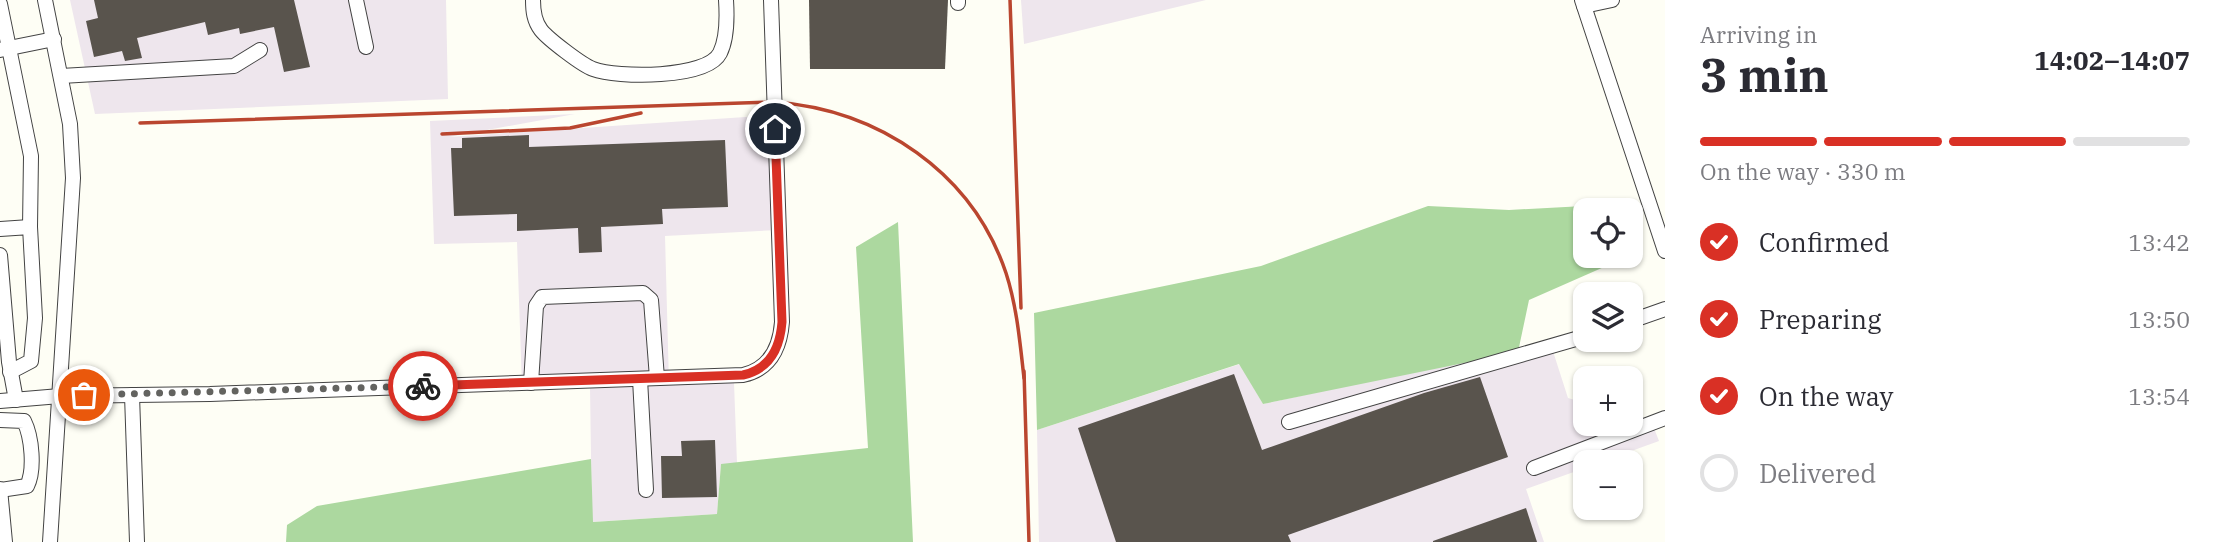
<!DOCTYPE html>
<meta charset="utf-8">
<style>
:root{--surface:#fff;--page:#f2f2f3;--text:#2b2b33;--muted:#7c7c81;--line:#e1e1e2;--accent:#d93025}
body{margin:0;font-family:"IBM Plex Serif",serif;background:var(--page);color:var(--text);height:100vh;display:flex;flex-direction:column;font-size:26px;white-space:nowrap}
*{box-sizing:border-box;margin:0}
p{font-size:23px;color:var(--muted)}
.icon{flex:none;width:38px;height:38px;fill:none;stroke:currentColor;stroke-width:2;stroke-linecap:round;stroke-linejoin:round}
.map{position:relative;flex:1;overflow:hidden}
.drawer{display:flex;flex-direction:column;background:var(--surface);width:560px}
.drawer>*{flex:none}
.buttons{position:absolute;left:1573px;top:198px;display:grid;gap:14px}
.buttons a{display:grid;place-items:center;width:70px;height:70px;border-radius:14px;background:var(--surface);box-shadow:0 2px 5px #0004;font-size:35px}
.pin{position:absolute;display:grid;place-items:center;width:60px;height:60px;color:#fff;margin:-30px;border:4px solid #fff;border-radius:50%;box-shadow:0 2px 7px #0007}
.courier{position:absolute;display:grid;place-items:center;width:70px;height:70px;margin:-35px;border:5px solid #d93025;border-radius:50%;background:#fff;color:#222;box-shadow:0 2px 9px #0007}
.head em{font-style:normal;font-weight:700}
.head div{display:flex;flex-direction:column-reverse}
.head{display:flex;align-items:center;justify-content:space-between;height:119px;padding:0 35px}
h1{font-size:46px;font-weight:700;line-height:52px}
.bar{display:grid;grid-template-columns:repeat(4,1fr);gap:10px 7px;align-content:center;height:84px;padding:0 35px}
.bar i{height:9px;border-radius:5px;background:var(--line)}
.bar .current{background:var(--accent)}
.bar p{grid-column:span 4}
ol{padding:0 35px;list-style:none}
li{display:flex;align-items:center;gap:21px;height:77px}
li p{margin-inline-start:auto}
li .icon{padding:7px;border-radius:50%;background:var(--accent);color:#fff;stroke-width:4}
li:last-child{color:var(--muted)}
li i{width:38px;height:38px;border:4px solid var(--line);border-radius:50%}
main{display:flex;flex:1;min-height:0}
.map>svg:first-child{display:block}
</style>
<main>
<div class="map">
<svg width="1665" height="542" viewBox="0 0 1665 542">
<rect width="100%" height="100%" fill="#fefef5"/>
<g fill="#eee6ed">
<path d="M70 0H446L448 99 95 114Z"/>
<path d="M1021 0H1206L1024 44Z"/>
<path d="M575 114 449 137 774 115 778 230 665 236 669 384 734 383 737 463 721 465 717 514 592 522 590 387H522L517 242 434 244 430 121Z"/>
<path d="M1550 342 1568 398 1585 403 1586 424H1631V416L1652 423 1659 441 1601 462H1586L1585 468 1526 489 1544 542H1039L1037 430 1240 364 1263 404Z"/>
</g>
<g fill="#acd89f">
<path d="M1621 204 1623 210H1586V256H1629L1529 300 1518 352 1263 404 1239 364 1037 430 1034 313 1261 266 1428 206 1509 210Z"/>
<path d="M898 222 913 542H286L287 525 317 506 591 459 593 522 717 514 721 464 868 448 856 247Z"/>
</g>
<g fill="#59544d">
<path d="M94 0H294L310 67 284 72 274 27 240 34 239 28 208 35 205 22 137 38 142 58 125 61 122 51 94 57 86 21 98 18Z"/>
<path d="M809 0H948L945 69H810Z"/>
<path d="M529 135V147L725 140 728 207 662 209 663 224 601 227 602 252 579 253 578 228 517 231V214L454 216 451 148H462V138Z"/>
<path d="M1234 374 1262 450 1424 393 1480 377 1508 457 1288 535 1291 542H1116L1078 428Z"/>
<path d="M715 440 717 497 662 498 661 456H682L681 441Z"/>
<path d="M1526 508 1537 542H1433V541Z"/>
</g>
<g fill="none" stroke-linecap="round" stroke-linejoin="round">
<defs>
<g id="minor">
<path d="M45 0 70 124 73 178 50 542"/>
<path d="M356 0 366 47"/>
<path d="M533 0C533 11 534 21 541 30 548 39 582 65 593 69 617 78 707 79 720 53 727 39 727 15 726 0"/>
<path d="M1582 0 1665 251"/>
<path d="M958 3V0"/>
<path d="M0 4 31 156 30 227"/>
<path d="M1584 6 1612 0"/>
<path d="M0 50 54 39"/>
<path d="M61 76 234 66 260 50"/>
<path d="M0 229 30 227 35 318 31 361 10 372"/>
<path d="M0 255 9 362 16 400"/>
<path d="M1631 321 1665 309"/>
<path d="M640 379 646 490"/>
<path d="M531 383 536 306 542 297 643 293 651 300 657 378"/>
<path d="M132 395 137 542"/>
<path d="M0 401 60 396 210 394 743 375C770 369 780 348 782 322L771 0"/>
<path d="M0 420 24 421C32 437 35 470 27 486L0 490"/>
<path d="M1289 422 1586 336"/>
<path d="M1534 468 1665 418"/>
<path d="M0 489 5 542"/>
</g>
</defs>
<use href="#minor" stroke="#434343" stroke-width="16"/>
<use href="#minor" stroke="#fff" stroke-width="14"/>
<g stroke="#ba462f" stroke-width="3.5">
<path d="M1010 0 1021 308"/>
<path d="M140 123 775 102C879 110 972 172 1006 273 1017 307 1020 343 1024 378"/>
<path d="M442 134 570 128 641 113"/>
<path d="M1024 371 1029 542"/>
</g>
</g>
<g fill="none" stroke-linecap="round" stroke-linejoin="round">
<path stroke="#636360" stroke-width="7" stroke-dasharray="0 12.6" d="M84 395 423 386"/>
<path stroke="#d93025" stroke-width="9" d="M423 386 743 375C770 369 780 348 782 322L775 129"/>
</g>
</svg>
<div class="buttons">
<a><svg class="icon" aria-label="locate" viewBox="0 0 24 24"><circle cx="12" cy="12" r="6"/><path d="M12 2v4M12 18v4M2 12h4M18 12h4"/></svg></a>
<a><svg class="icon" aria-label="layers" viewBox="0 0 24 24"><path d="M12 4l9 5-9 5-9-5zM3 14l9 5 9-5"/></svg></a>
<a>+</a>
<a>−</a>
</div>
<div class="pin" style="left:84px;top:395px;background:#ea580c"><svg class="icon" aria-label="bag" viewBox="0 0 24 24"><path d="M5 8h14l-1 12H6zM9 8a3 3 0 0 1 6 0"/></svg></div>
<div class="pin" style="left:775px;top:129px;background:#1f2937"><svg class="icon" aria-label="home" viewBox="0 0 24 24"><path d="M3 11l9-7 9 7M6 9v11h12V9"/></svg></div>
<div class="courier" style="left:423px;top:386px"><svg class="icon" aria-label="bike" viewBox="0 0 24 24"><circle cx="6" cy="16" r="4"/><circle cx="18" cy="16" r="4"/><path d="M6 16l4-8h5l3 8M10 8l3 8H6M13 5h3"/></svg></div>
</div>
<section class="drawer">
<div class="head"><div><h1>3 min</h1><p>Arriving in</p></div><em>14:02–14:07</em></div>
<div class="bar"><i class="current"></i><i class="current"></i><i class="current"></i><i></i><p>On the way · 330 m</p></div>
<ol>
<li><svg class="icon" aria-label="check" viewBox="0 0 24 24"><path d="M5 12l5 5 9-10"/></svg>Confirmed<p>13:42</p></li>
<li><svg class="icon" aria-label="check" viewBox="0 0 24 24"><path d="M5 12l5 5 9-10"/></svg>Preparing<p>13:50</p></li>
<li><svg class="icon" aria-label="check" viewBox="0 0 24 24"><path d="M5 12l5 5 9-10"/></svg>On the way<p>13:54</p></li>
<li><i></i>Delivered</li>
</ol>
</section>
</main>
